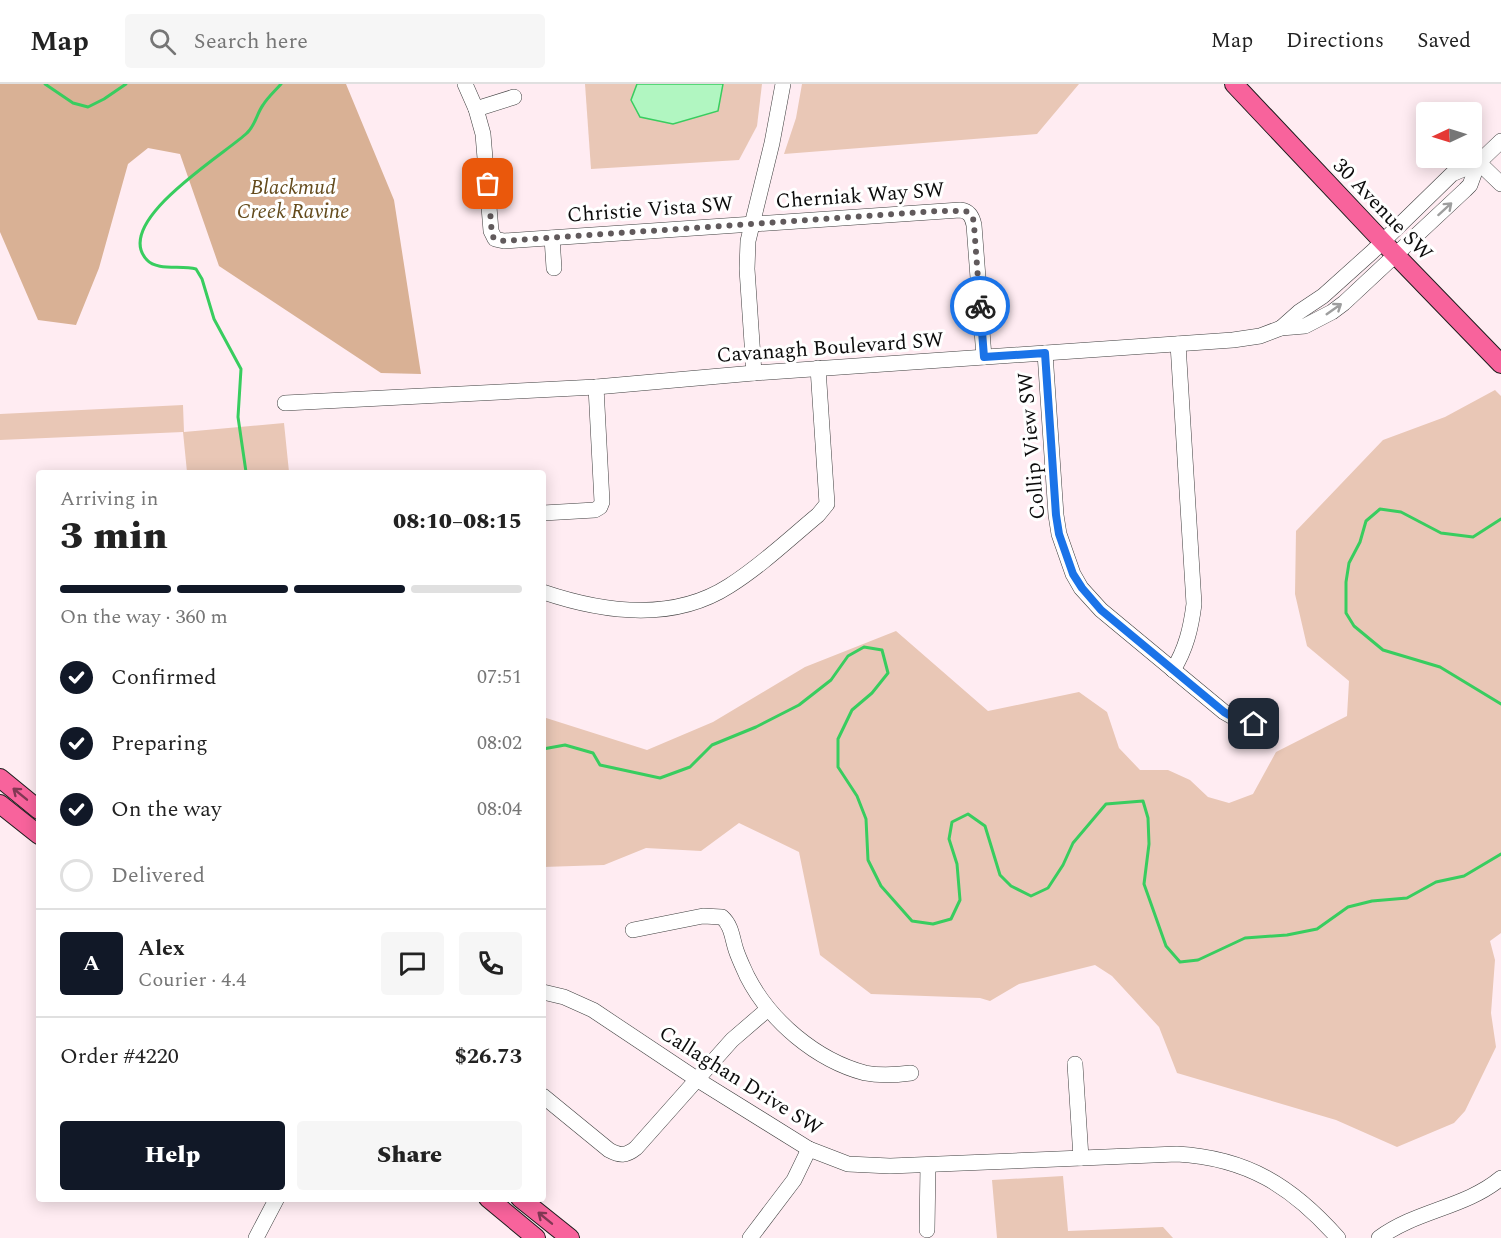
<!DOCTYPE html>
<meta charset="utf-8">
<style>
:root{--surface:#fff;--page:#f6f6f6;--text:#222;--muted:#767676;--line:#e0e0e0;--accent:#111827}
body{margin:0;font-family:Spectral,serif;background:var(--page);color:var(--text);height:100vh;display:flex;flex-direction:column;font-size:22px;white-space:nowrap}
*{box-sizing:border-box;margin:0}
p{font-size:20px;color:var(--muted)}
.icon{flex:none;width:33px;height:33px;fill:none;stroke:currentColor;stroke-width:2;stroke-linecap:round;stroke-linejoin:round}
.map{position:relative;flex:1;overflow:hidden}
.panel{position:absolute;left:36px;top:386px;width:510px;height:732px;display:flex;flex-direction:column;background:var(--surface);border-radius:6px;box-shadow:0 3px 15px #0003}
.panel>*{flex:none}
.needle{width:39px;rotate:266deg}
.buttons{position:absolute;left:1416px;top:18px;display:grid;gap:12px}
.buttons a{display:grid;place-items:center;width:66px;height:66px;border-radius:6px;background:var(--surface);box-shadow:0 3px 15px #0003;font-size:30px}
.pin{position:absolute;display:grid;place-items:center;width:51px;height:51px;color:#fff;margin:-26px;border-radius:12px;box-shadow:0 3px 9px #0006}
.courier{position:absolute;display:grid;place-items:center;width:60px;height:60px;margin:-30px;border:4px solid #1a73e8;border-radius:50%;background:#fff;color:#222;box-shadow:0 2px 8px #0007}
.overview em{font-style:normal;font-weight:800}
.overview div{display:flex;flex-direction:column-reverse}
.overview{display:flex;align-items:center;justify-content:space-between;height:102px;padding:0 24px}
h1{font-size:39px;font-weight:800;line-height:45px}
.bar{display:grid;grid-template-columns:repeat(4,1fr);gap:9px 6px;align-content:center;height:72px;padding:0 24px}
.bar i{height:8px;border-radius:4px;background:var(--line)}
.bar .selected{background:var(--accent)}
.bar p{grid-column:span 4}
.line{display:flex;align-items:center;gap:15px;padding:0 24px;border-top:2px solid var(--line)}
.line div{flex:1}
.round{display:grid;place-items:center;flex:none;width:63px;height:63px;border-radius:6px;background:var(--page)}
ol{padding:0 24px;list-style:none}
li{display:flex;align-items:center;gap:18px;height:66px}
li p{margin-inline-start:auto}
li .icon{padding:6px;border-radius:50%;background:var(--accent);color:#fff;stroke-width:4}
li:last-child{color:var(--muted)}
li i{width:33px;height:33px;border:3px solid var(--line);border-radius:50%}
.primary-button{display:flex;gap:12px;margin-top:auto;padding:12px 24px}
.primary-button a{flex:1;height:69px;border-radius:6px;background:var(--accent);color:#fff;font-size:24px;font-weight:800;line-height:69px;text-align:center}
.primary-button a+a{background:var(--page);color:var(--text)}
header{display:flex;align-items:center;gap:36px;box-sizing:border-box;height:84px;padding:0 30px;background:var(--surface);border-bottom:2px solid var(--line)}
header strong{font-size:28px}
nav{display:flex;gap:33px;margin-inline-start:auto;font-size:21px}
.search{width:420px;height:54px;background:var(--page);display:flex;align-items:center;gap:15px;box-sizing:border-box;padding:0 21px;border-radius:6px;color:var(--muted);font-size:22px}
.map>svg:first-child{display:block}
</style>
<header>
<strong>Map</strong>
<div class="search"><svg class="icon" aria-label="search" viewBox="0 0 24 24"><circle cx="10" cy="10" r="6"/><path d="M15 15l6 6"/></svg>Search here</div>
<nav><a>Map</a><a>Directions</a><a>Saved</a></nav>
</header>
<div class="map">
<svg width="1501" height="1154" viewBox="0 0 1501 1154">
<rect width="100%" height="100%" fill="#ffecf2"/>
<g fill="#e9c7b6">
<path d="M585 0H762L757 42 739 76 591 85Z"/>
<path d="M802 0H1079L1037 50 784 70 796 34Z"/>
<path d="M1495 306 1501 312V849L1490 857 1495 876 1491 929 1496 963 1465 1027 1454 1039 1397 1063 1336 1036 1177 989 1159 943 1112 892 1095 881 1019 900 990 917 980 914 871 910 820 871 799 768 739 739 701 767 646 764 604 781 543 783V633L647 666 713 638 805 583 896 547 988 627 1079 608 1107 628 1119 664 1140 686H1168L1190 696 1208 713 1229 719 1253 710 1276 668 1347 632 1349 597 1307 562 1295 510 1296 447 1383 356 1445 333Z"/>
<path d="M183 321 184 348 284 339 289 388H187L183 348 0 356V330Z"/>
<path d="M1063 1092 1068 1147 1163 1143 1173 1154H997L992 1096Z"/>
</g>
<path fill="#d9b195" d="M0 0H346L394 116 421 290 381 289 219 182 180 70 148 64 128 80 99 184 76 241 38 236 0 148Z"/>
<path fill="#b1f6c1" stroke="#38cd5f" stroke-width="1.5" d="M637 0H723L718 27 673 40 640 33 631 16Z"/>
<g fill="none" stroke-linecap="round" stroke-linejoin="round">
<g stroke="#38cd5f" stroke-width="3">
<path d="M45 0 73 19 88 23 104 15 126 0"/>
<path d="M246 388 238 333 241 285 214 235 202 195 196 185C181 181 157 187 147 176 111 138 225 70 247 49 255 42 257 29 263 21 268 13 275 7 281 0"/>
<path d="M1501 435 1473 453 1441 449 1401 428 1380 425 1366 437 1360 458 1349 479 1346 498V529L1354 542 1383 566 1440 583 1501 620"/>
<path d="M543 665 565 661 593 669 600 681 660 694 690 683 712 661 756 643 799 621 831 596 848 572 864 563 882 566 888 589 872 609 852 626 838 655V683L857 712 866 735 868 776 881 802 912 837 933 840 951 835 960 816 957 780 949 755 952 738 968 730 985 742 1000 791 1011 802 1031 812 1048 804 1063 781 1073 759 1106 720 1143 717 1148 734 1149 760 1144 800 1166 862 1180 878 1198 876 1245 854 1287 851 1317 845 1348 823 1372 817 1407 814 1436 798 1464 792 1501 770"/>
</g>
<defs>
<g id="minor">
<path d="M465 0 476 25 483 50 491 147 495 155 504 157 960 126C969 127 972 132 974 141L984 273"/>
<path d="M476 25 514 13"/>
<path d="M1474 74 1501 100"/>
<path d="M552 154 554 184"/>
<path d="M1281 244 1299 228 1323 212 1372 168 1452 90 1478 79 1501 57"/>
<path d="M1045 269 1056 431 1059 450 1073 490 1081 504 1101 526 1224 628 1238 636 1254 640"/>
<path d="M754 289 747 185 748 157 772 59 783 0"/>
<path d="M285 319 596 303 754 289 1233 256 1260 252 1281 244 1305 242 1332 228 1344 219 1465 106 1470 101 1478 79"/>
<path d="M543 429 595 426 600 423 602 418 596 303"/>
<path d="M543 508C602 528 673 538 729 502 761 482 789 455 818 431L827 420 818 284"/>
<path d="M1173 586C1186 565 1191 544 1194 520L1178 260"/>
<path d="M633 846 703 832 722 833C732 842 732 854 736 866 739 875 743 883 747 892 770 937 816 976 865 989 880 992 896 991 911 989"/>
<path d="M543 908 564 913 593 926 698 996 809 1065 848 1080 890 1082 1177 1070C1247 1074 1292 1102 1338 1154"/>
<path d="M1075 980 1081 1074"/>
<path d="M543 1012 609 1066C620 1072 626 1072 636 1064L732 956 768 925"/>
<path d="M927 1146 928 1081"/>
<path d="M256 1154 277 1114"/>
<path d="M750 1154 794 1096 809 1065"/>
<path d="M1379 1154C1417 1126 1465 1124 1501 1094"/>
</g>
<g id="major">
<path d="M1234 0 1383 158 1501 280"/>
<path d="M0 694 39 726"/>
<path d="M0 720 39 751"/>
<path d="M488 1114 536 1154"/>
<path d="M520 1114 570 1154"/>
</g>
</defs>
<use href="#minor" stroke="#3f3f3f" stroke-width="16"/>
<use href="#major" stroke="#1d1d1d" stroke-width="20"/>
<use href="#minor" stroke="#fff" stroke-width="15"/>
<use href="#major" stroke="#f8639c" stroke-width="18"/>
</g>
<defs><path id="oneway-shaft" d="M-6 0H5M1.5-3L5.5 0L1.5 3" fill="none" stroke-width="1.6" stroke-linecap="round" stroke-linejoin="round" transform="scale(1.5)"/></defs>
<g stroke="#9e9e9e">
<use href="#oneway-shaft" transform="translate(1445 125) rotate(-42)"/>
<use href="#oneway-shaft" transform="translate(1334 225) rotate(-35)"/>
</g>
<g stroke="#823854">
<use href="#oneway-shaft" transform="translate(20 710) rotate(-141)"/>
<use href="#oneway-shaft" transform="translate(545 1134) rotate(-141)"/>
</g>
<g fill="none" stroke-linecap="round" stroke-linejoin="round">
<path stroke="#615a5c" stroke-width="6" stroke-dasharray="0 10.8" d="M488 100 492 152 495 155 504 157 938 127H966L973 134 974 141 980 222"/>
<path stroke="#1a73e8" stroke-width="8" d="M980 222 984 273 1045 269 1056 431 1059 450 1073 490 1082 504 1101 526 1224 628 1238 636 1254 640"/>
</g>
<g text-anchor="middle" stroke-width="6" stroke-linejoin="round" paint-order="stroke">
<g font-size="21" font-style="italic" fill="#644b1d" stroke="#fff">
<text x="293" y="110">Blackmud<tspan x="293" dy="24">Creek Ravine</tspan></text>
</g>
<g font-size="21" fill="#0c0c0c" stroke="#fff">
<text transform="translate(860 111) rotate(-4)" y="7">Cherniak Way SW</text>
<text transform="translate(650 125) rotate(-4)" y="7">Christie Vista SW</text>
<text transform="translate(1383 125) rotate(46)" y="7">30 Avenue SW</text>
<text transform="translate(830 263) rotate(-4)" y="7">Cavanagh Boulevard SW</text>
<text transform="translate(1031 362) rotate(-95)" y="7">Collip View SW</text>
<text transform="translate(741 996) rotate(32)" y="7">Callaghan Drive SW</text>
</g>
</g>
</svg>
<div class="buttons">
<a><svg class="needle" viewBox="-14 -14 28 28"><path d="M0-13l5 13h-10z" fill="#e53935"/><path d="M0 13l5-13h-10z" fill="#767676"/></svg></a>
</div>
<div class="pin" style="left:488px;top:100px;background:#ea580c"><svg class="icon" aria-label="bag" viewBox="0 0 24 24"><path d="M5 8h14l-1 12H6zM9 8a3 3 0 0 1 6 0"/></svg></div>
<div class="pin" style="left:1254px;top:640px;background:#1f2937"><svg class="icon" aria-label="home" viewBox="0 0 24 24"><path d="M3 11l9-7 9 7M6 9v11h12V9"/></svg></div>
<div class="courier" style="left:980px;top:222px"><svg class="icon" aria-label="bike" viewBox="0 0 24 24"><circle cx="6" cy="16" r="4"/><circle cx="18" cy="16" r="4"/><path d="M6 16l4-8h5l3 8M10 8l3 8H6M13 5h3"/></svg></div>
<section class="panel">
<div class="overview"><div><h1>3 min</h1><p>Arriving in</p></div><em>08:10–08:15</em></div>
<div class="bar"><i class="selected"></i><i class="selected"></i><i class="selected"></i><i></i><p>On the way · 360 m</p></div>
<ol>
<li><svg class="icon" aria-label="check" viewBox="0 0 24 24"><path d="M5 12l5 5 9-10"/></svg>Confirmed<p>07:51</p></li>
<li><svg class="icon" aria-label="check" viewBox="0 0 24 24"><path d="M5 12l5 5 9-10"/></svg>Preparing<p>08:02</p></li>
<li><svg class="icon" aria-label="check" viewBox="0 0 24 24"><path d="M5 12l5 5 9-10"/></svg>On the way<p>08:04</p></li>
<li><i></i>Delivered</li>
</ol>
<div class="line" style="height:108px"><b class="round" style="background:var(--accent);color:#fff">A</b><div><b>Alex</b><p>Courier · 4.4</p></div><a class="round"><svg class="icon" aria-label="chat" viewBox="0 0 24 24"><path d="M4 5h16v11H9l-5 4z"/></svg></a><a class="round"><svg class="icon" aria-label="phone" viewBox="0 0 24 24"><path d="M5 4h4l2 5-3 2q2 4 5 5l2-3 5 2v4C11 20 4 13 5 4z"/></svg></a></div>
<div class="line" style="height:78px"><div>Order #4220</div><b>$26.73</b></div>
<div class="primary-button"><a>Help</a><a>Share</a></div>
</section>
</div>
